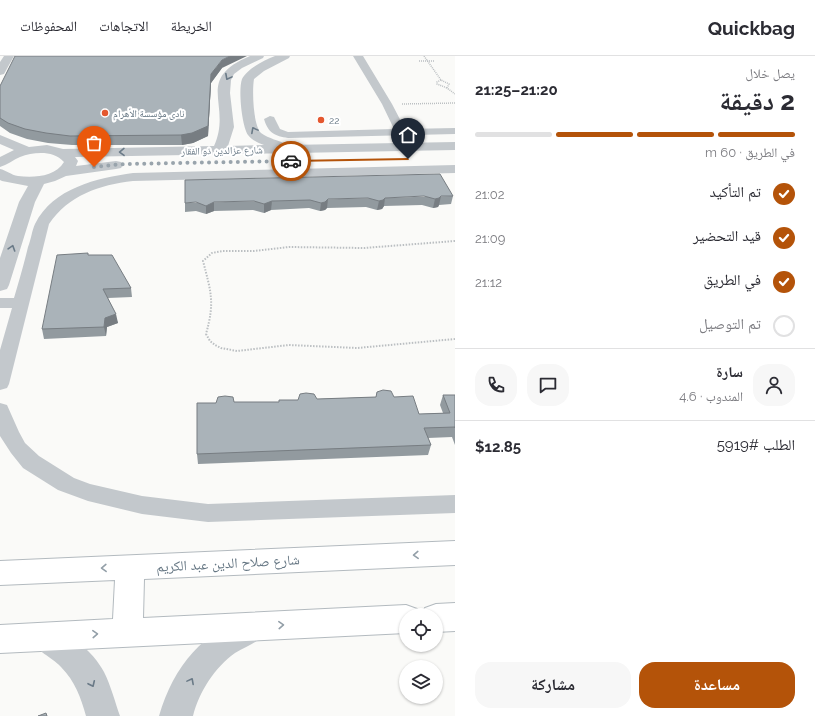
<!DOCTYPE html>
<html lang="ar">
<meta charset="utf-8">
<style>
:root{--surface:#fff;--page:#f7f7f7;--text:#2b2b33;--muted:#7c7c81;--line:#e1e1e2;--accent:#b45309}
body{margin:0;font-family:Raleway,"Noto Naskh Arabic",sans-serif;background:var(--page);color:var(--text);direction:rtl;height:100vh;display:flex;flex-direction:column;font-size:15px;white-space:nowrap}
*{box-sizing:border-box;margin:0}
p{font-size:13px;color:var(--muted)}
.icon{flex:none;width:22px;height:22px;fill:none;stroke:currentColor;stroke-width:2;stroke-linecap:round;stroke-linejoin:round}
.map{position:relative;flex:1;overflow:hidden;direction:ltr}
.sheet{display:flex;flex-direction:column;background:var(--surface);width:360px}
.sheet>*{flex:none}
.fabs{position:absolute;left:399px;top:552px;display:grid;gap:8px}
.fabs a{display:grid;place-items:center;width:44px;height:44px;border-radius:50%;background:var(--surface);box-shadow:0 1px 3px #0004;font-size:20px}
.pin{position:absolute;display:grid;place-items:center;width:34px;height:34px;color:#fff;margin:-41px -17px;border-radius:50% 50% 50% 0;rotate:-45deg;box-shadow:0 0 4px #0007}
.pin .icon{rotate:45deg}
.courier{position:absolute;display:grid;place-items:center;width:40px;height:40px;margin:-20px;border:3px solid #b45309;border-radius:50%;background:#fff;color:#222;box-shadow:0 1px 5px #0007}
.overview em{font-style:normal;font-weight:700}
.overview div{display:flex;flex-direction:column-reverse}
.overview{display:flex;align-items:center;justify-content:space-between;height:68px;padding:0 20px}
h1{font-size:26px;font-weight:700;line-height:30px}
.bar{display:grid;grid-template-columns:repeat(4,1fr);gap:6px 4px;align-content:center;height:48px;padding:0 20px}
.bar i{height:5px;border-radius:3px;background:var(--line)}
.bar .on{background:var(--accent)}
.bar p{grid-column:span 4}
.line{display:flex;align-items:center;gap:10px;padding:0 20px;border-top:1px solid var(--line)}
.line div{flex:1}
.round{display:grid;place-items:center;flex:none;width:42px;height:42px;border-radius:16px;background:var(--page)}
ol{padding:0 20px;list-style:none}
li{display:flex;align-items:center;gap:12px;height:44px}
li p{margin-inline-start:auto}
li .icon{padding:4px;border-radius:50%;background:var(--accent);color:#fff;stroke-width:4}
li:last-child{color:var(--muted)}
li i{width:22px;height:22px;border:2px solid var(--line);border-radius:50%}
.primary-button{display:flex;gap:8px;margin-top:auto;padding:8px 20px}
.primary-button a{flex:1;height:46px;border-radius:16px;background:var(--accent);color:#fff;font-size:16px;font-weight:700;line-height:46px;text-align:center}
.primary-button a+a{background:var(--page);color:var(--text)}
header{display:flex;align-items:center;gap:24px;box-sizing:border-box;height:56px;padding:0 20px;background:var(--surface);border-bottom:1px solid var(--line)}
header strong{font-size:19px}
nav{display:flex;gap:22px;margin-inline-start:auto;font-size:14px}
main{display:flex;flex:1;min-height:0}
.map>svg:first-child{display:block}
</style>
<header>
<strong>Quickbag</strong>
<nav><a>الخريطة</a><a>الاتجاهات</a><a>المحفوظات</a></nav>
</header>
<main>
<section class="sheet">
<div class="overview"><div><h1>2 دقيقة</h1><p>يصل خلال</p></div><em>21:20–21:25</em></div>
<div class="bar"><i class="on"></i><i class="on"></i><i class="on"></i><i></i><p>في الطريق · 60 m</p></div>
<ol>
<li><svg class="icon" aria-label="check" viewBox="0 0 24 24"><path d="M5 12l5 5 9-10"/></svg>تم التأكيد<p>21:02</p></li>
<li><svg class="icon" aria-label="check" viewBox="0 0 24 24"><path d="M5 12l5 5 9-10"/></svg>قيد التحضير<p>21:09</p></li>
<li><svg class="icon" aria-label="check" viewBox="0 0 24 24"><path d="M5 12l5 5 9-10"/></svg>في الطريق<p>21:12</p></li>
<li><i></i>تم التوصيل</li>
</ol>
<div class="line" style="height:72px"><a class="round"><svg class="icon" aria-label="person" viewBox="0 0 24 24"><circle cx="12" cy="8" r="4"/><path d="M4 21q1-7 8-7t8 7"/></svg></a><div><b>سارة</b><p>المندوب · 4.6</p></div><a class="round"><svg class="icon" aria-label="chat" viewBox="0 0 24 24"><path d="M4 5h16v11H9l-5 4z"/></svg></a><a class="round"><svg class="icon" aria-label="phone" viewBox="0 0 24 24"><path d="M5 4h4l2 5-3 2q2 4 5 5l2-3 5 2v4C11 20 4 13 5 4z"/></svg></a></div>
<div class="line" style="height:52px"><div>الطلب #5919</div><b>$12.85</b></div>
<div class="primary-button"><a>مساعدة</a><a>مشاركة</a></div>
</section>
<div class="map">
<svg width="455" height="660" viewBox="0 0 455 660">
<rect width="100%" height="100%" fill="#fafaf8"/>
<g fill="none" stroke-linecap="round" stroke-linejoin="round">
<defs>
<g id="secondary">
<path d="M455 485V509L144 523 143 562 406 549 417 553 419 559H406V577L0 597V569L113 563 115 524 0 529V505Z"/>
<path d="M455 547V575L436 576V559H422L425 552 436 548Z"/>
</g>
</defs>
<use href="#secondary" stroke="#b3babf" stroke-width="2"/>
<g stroke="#bbbfc2" stroke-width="1.5" stroke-dasharray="1 1" stroke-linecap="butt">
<path d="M424 0 441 24 449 28 447 32 455 38"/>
<path d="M419 5H434"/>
<path d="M441 24 437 26V28L447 32"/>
<path d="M402 48 455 47"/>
</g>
<path stroke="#bbbfc2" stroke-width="2" stroke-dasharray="1.5 1.5" stroke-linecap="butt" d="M455 185 364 192 289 191 254 195H223L212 197 203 205C211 236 215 246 206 278L210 285 215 289 221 292 237 295 289 289 357 292 455 283"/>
<g fill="#c3c8cc" fill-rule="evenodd">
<path d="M353 0H363L392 48 405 73 455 72V78L288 82C275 80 268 77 264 63L270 60 274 61 280 73 288 76 394 73 382 48Z"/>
<path d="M455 109V117L133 125C99 129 69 139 49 168L9 328 7 332 0 334V294L12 252H0V242H14C19 225 24 208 28 191 31 184 32 174 35 168 53 132 97 122 133 117Z"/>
<path d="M0 347 7 349 19 376 25 387 39 400 74 422 90 428 142 440 208 448 455 439V457L208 466 142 458 88 445 58 434 23 412 11 397 0 380Z"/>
</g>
<g fill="#c3c8cc" fill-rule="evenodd">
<path d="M4 0H14L4 18 0 19V6Z"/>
<path d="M250 0H264L263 2 242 12 234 18 231 24 230 37 234 71 228 90 264 89C258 87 252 84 248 79 242 70 238 34 242 23 247 13 264 4 275 0 279 0 286 0 290 0L289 2 264 15 254 23C252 34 253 69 261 77 269 83 279 84 287 89L455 86V94L75 101 78 105 76 110 116 105 121 106 123 109 121 112 116 113 66 120 55 125 44 128 35 146 9 229 7 233 0 235V202L19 146 28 130 2 125 0 124V113C6 114 11 119 18 120 33 122 55 121 64 106 53 94 34 96 20 101 13 104 7 109 0 111V101L14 94 0 88V79L29 91 47 89 63 93 214 90C233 48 193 24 250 0Z"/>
<path d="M253 557 264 561 268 571C261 587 249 588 235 597 215 611 199 636 193 660H159C174 609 203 576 253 557Z"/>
<path d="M46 567C68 575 93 595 104 616 111 630 115 646 120 660H86C81 642 75 625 61 611 50 599 38 598 31 581L35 571Z"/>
</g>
<use href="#secondary" fill="#fff" fill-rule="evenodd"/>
</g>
<g fill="#929a9f">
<path d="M222 12 211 27 208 80 193 87 182 89H72L48 87 27 83 10 77 0 70V30Z"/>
<path d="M453 140 451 148 439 149 438 151 433 152 422 149 384 150 382 153 377 154 366 151 327 152 325 154 320 155 309 152 271 154 264 157 253 154 214 155 206 158 196 155 185 156V147Z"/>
<path d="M89 199 131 232 132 241 108 242 118 267 107 271 106 280 44 283 42 273Z"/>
<path d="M377 336 394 341 419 358 443 357 440 349 443 339H455V389L452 381 428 382 431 389 428 399 198 408 197 398 279 346 317 343 376 341Z"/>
</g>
<g fill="#777d82">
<path d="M230 0H247L222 12 211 27 208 80 193 87 182 89 181 79 211 18 222 4Z"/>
<path d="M441 140 439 149 438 151 433 152 435 143Z"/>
<path d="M385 142 384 150 382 153 377 154 379 145Z"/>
<path d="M328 143 327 152 325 154 320 155 321 147Z"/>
<path d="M272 145 271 154 264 157V148Z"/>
<path d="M214 146V155L206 158V150Z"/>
<path d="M116 258 118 267 107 271 106 280 104 271 105 262Z"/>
</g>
<g fill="#aab3b9" stroke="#777d82">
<path d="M15 0H230L222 4 211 18 208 70 192 77 181 79 70 80 46 77 25 73 8 67 0 62V30Z"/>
<path d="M440 118 453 140H441L439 142 435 143 424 140 385 142 383 144 379 145 368 142 328 143 325 146 321 147 310 144 272 145 264 148 254 145 214 146 206 150 196 146 185 147V124Z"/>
<path d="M88 197V199H112L131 232 103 233 116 258 105 262 104 271 42 273 57 199Z"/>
<path d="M383 334 391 335 394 341 413 340 419 358 450 357 443 339H455V372V371L424 372 431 389 197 398V347H216L218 341 225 340 233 341 234 346H279V344H298L300 338 306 337 314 338 317 343 376 341 377 336Z"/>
<path d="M46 657 47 660H38Z"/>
</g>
<defs><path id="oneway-chevron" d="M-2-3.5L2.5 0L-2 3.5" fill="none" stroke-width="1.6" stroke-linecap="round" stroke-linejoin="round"/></defs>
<g stroke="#6a7a87">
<use href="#oneway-chevron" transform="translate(228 21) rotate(118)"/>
<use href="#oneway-chevron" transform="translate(254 74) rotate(-118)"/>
<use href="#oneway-chevron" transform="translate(122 96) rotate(179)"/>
<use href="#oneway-chevron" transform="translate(12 192) rotate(-72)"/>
<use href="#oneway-chevron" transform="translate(191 625) rotate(-62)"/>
<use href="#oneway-chevron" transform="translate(92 628) rotate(65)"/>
</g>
<g stroke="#939fa8">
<use href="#oneway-chevron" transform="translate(416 499) rotate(177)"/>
<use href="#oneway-chevron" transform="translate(104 512) rotate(178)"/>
<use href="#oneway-chevron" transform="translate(281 569) rotate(-3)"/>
<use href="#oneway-chevron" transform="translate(95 578) rotate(-3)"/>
</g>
<path fill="#b45309" d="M408 102 409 104 291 106 289 105 291 104Z"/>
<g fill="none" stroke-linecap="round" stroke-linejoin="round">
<path stroke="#99a4ac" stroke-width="4" stroke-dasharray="0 7.2" d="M94 111 124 108 291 105"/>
</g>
<g fill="#e4572e" stroke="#fff" stroke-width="1.5">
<circle cx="105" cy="57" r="4"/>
<circle cx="321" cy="64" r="4"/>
</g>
<g text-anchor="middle" stroke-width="4" stroke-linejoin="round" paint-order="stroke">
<g font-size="10" fill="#657683" stroke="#fff" text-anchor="start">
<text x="113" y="61">نادى مؤسسة الأهرام</text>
<text x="329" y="68">22</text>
</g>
<g font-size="10" fill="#657683" stroke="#fff">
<text transform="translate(222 94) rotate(-1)" y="4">شارع عزالدين ذو الفقار</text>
</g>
<g font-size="14" fill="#657683" stroke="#fff">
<text transform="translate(228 507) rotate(-3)" y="5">شارع صلاح الدين عبد الكريم</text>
</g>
</g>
</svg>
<div class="fabs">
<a><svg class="icon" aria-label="locate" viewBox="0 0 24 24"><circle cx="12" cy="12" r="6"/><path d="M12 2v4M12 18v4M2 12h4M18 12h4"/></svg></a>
<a><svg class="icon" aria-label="layers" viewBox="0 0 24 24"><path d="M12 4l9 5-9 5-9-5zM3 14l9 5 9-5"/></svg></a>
</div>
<div class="pin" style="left:94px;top:111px;background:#ea580c"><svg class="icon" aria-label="bag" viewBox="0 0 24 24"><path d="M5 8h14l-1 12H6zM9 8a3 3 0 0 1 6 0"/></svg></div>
<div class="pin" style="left:408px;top:103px;background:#1f2937"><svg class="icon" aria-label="home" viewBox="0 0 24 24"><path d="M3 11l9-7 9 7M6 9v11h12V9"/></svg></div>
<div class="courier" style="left:291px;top:105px"><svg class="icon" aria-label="car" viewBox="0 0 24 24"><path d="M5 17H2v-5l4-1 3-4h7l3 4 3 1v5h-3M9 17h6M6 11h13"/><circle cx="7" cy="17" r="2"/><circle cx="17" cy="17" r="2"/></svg></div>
</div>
</main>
